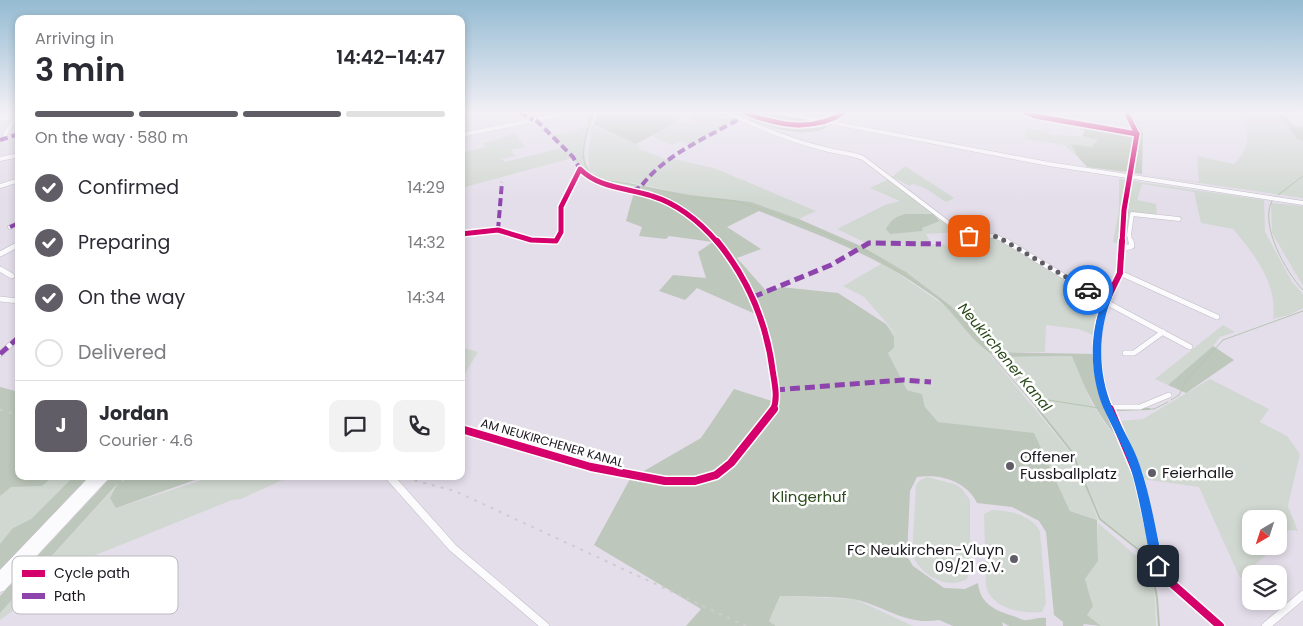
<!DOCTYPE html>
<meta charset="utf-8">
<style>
:root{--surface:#fff;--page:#f2f2f3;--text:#2b2b33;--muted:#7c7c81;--line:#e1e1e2;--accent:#615d66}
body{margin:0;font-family:Poppins,sans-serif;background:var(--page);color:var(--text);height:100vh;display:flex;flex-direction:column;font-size:19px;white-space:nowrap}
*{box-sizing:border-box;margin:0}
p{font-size:16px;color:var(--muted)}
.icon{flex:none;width:28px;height:28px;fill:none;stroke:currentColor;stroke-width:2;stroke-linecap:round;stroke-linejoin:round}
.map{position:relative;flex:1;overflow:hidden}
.details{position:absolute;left:15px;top:15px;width:450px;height:465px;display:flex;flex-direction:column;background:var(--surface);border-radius:10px;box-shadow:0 2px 8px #0003}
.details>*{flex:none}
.needle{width:32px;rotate:219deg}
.buttons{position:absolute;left:1242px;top:510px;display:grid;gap:10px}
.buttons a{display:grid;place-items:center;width:45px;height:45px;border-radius:10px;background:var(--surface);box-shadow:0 2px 8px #0003;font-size:25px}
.pin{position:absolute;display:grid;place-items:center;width:42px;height:42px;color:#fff;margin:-21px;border-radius:10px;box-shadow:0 2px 8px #0006}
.courier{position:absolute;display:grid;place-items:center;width:50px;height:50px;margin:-25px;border:4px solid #1a73e8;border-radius:50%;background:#fff;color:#222;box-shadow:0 1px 6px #0007}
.headline em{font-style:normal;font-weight:600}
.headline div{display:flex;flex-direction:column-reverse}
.headline{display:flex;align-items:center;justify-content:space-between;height:85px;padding:0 20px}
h1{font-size:32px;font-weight:600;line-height:38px}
.bar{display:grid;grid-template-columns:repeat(4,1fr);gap:8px 5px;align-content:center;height:60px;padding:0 20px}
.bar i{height:6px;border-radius:4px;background:var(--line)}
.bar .on{background:var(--accent)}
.bar p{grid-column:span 4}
.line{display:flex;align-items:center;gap:12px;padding:0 20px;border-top:1px solid var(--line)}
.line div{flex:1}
.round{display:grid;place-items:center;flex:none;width:52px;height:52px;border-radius:10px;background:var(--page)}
ol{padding:0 20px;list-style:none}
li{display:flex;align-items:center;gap:15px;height:55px}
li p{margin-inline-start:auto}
li .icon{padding:5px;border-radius:50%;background:var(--accent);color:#fff;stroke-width:4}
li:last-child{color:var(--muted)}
li i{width:28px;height:28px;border:2px solid var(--line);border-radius:50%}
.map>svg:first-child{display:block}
</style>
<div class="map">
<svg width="1303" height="626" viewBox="0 0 1303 626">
<rect width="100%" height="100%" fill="#e4deea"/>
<g fill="#d1d8d1">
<path d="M591 112H596C589 129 576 158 593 173L597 174 590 170 588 157 592 126 641 146 638 148 670 161 673 159 714 168 816 211 799 219 751 202 691 195 629 182 637 185 632 189 590 178 550 134 555 135 583 128Z"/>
<path d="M672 112H678L681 122H690L692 114 716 116 722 112 727 113 721 117 726 119 732 116 739 119 695 146 680 141 673 145 652 136 675 123Z"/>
<path d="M1237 112H1276L1298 140 1303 141V198L1131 173 1199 182 1197 156 1234 164C1250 149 1252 129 1237 112Z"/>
<path d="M1026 128 1046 131 1051 135 1082 136 1098 140V142L1091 147 1072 145 1078 157 1064 145 1025 139Z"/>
<path d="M515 134 525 147 511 150 515 156 502 159 505 162 562 148 572 158 461 188V173L465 172 461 162V147L465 152 486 147 483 143Z"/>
<path d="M905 166 954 198 946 202 925 188 912 184 910 186 892 177Z"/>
<path d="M889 179 933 214H905L897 232 923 231 922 228 942 220 959 232 926 234 932 245 866 243 837 229 885 205 900 201 870 188Z"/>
<path d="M1119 179 1264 200 1265 232 1292 282 1303 294V308L1289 315 1273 319C1278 284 1254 254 1233 229L1201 223 1194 192 1142 184 1137 200 1156 204 1157 215 1132 212 1127 238 1129 245 1127 248 1113 242 1119 210Z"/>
<path d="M1271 203 1303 206V286L1272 233Z"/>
<path d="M985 234 995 236 1103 301 1096 336 1078 329 1046 325 1045 352H996L951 306 906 272 863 247 874 242 896 245 943 244 958 254H980L965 237Z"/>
<path d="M883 263 947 307 998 364 1070 452 1081 474 1098 520 1070 511 1050 467 985 429 938 422 925 407 922 394 907 390 888 353 894 348V337L886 324 897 335 864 297 843 286Z"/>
<path d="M1223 325 1235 332 1220 337 1213 346 1168 385 1155 379Z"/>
<path d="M461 347 478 352 463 377H461Z"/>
<path d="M1072 356 1091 402 1106 425 1125 446 1138 485 1150 551 1139 548 1102 519 1073 452 997 357Z"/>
<path d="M1210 379 1269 409 1260 422 1287 436 1300 454 1288 506 1298 531 1289 530 1279 543V519H1251V546H1276L1240 578 1199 487 1142 479 1136 458 1119 421 1143 419Z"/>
<path d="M54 476H74L31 519 13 528 0 544V496L10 487 42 486Z"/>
<path d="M125 476H130L120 482 116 508 205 479 206 476H291L241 499 232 500 81 561 0 620V613Z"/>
<path d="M927 477 955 484 962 489 970 500V571L967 579C946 591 920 574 912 554L916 485 920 480Z"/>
<path d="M992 510C1008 510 1033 515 1040 532L1046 603 1042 612C1022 614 993 609 986 587L984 514Z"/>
<path d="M1098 523 1149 567 1155 597 1156 626H1101L1087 615 1092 601 1085 579 1098 561Z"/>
<path d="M780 596 855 599 913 626H776L769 621Z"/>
</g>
<g fill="#bec7bb">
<path d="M598 112H671L675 123 636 144 594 125Z"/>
<path d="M729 112C743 112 753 119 767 122 786 127 805 127 824 124L827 127C804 142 751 122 729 112Z"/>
<path d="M745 112H769L817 122 784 124Z"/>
<path d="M1118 112 1131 113 1143 133 1142 174 1087 167 1078 157 1071 144 1091 147 1098 140 1082 136 1085 131 1073 123 1130 132 1126 119Z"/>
<path d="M1276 112 1283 113 1294 126 1303 127V141L1298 140Z"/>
<path d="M636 185 660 191 637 185 691 195 751 202 799 219 863 247 906 272 951 306 996 352 1094 354 1104 405 1125 446C1097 416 1087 394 1072 356L997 357C971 344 957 314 934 296 880 257 821 236 759 211L727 227 761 249 737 258 767 292 781 287 838 293 886 324 894 337V348L888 353 907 390 922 394 925 407 938 422 1034 433 1070 511 1097 520 1098 561 1085 579 1093 606 1087 615 1101 626 1084 624 1083 626H1063V622L1054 615 1046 532 1039 521 1012 507 977 503C966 481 941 474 917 477L910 491 907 556 913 566 944 588 965 589 978 583C980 605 997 611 1016 617 1019 618 1023 621 1027 620 1034 620 1038 617 1046 618V626H1009L1002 622 1003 626H953L939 620C905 626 884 605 853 599 830 596 804 597 780 596L769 621 776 626H686L701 609 594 545 630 479 701 438 734 389 775 402 762 317 697 288 685 300 659 291 673 275 706 278 698 252 713 242 669 236 666 239 639 236 642 227 626 221Z"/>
<path d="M905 214H933L940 221 922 228 923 231 890 234 886 229C891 220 895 217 905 214Z"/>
<path d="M1213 346 1234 360 1186 393 1168 385Z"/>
<path d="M0 387 19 392V476H54L42 486 11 487 0 496Z"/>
<path d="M74 476H89L0 570V544L13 528 31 519Z"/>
<path d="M112 476H125L121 482 130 476H206L116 508 110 498 118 483 0 613V596Z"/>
</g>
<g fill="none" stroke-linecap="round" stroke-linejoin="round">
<g stroke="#b6c5b1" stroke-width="1">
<path d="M594 112C588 127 574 163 593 175 606 183 625 182 639 186"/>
<path d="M642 186 682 196 736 201 801 223 875 256 949 306 1039 410"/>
<path d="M1278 195 1303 176"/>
<path d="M1272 201C1259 224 1286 273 1303 290"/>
<path d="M1029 397 1105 409"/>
<path d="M1171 400 1179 395 1186 381 1223 340 1303 311"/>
<path d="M1113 410 1154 409 1168 402"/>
</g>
<g stroke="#b6c5b1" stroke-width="2">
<path d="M1038 409 1072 452 1100 519 1149 558 1157 598 1159 626"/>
<path d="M1113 410 1149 409"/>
</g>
<defs>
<g id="minor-far2">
<path d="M726 112C757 127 796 142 829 150 841 153 851 153 863 158L963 234 995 236 1008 243"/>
<path d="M743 112 776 123 816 124"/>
<path d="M1025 112 1035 116 1137 134"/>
<path d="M1126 112 1137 134 1130 171"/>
<path d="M836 118 845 112"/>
<path d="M0 119 17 116"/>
<path d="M5 135 16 116"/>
<path d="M461 135 573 112"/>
<path d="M0 159 19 155"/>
<path d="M0 186 19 180"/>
<path d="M10 227 19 223"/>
<path d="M461 234 498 230 531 240 556 241 561 232V207L580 169C598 188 628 188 652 196 678 204 700 222 718 243"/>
<path d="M1123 243 1129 182"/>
<path d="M1131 243 1129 235 1132 214 1179 219"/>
</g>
<g id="minor-far1">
<path d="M717 241C749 280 767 323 773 373 775 385 778 399 773 410"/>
<path d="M1006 241 1106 302 1190 347"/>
<path d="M1122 249 1132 246 1131 241"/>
<path d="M0 254 19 244"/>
<path d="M0 269 12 276"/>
<path d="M1120 273 1217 317"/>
<path d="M0 299 19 301"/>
<path d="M1125 353H1134L1163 332"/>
<path d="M0 354 19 337"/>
<path d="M1108 407H1140L1169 395"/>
<path d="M1110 410 1099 371 1096 344 1100 318 1120 271 1123 241"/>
</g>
<g id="minor">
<path d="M1109 409 1131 455 1138 476 1161 574 1220 626"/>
<path d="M461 429 591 467 665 481H695L716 475 731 463 774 409"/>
</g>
<g id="major">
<path d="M389 476 453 548 545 626"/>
<path d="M1266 626 1303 595"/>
</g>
<g id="highway">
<path d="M774 112H785L1049 162 1303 201V205L1049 166 777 114Z"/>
<path d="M90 476H111L4 591 0 592V570Z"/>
</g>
</defs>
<use href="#minor-far2" stroke="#c1bcc5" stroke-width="5"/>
<use href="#minor-far1" stroke="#c1bcc5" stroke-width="6"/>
<use href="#minor" stroke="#c1bcc5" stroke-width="8"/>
<use href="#major" stroke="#c1bcc5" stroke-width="9"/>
<use href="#highway" stroke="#c1bcc5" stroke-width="1"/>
<use href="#minor-far2" stroke="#fbfafc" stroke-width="4"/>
<use href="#minor-far1" stroke="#fbfafc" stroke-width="5"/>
<use href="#minor" stroke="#fbfafc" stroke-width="6"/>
<use href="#major" stroke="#fbfafc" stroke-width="8"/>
<use href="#highway" fill="#fbfafc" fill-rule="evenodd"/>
<g stroke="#ceccd0" stroke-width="2" stroke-dasharray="3 6" stroke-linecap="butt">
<path d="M0 410 19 415"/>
<path d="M397 476 455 491 746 626"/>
</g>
<defs>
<g id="minor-bridge">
<path d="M816 124 836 118"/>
<path d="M1129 182 1130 171"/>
</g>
</defs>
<use href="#minor-bridge" stroke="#c1bcc5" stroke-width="5" stroke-linecap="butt"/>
<use href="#minor-bridge" stroke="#fbfafc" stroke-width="4"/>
<g stroke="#8e44ad" stroke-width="4" stroke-dasharray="8 4" stroke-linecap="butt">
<path d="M520 112 533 120"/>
<path d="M536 120 573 157 580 169"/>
<path d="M0 140 19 134"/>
<path d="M632 190 640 188C662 156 706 138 739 119"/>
<path d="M10 227 19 223"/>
<path d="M498 230 502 182"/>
</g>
<g stroke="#8e44ad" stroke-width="5" stroke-dasharray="10 5" stroke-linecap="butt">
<path d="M753 297 831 265 869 243 941 244"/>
<path d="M0 354 19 337"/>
<path d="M775 390 903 380 931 382"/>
</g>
<defs>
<g id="cycleway-far2">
<path d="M743 112C777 125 812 133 845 112"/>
<path d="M1025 112 1035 116 1137 134"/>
<path d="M461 234 498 230 531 240 556 241 561 232V207L580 169C598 188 628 188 652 196 678 204 700 222 718 243"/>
<path d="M1122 243 1124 210 1137 134 1126 112"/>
</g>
<g id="cycleway-far1">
<path d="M717 241C749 280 767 323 773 373 775 385 778 399 773 410"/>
<path d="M1120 271 1122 241"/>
<path d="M1110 410C1098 385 1093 347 1100 319 1104 304 1113 288 1120 273"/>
</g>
<g id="cycleway">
<path d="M1110 409 1138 476 1161 574 1220 626"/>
<path d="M461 429 591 467 665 481H695L716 475 731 463 774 409"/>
</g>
</defs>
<use href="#cycleway-far2" stroke="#fff" stroke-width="8"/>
<use href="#cycleway-far1" stroke="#fff" stroke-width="9"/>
<use href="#cycleway" stroke="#fff" stroke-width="11"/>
<use href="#cycleway-far2" stroke="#d6006c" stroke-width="5"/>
<use href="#cycleway-far1" stroke="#d6006c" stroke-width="6"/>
<use href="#cycleway" stroke="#d6006c" stroke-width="8"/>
</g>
<linearGradient id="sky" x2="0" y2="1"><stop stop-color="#94bbd2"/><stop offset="0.56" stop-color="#f3f0f6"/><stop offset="1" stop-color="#f3f0f6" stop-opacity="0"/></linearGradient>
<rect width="1303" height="200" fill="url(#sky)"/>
<path fill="#1a73e8" d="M1085 289H1090L1110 302C1098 334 1098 374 1112 407 1121 427 1133 445 1140 466 1151 498 1156 533 1164 566L1158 572 1152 566C1145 533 1140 498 1130 466 1123 445 1112 427 1103 407 1090 375 1089 335 1102 303L1085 292Z"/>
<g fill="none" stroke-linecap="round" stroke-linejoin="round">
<path stroke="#615d66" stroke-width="5" stroke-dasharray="0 9" d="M969 236 987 234 1000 238 1088 290"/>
</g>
<g fill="#615d66" stroke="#fff" stroke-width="2">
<circle cx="1010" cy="466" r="5"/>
<circle cx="1152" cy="473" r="5"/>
<circle cx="1014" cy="559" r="5"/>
</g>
<g text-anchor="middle" stroke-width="5" stroke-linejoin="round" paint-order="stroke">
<g font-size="12" fill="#1b171f" stroke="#fff">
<text transform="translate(552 443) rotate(16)" y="4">AM NEUKIRCHENER KANAL</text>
</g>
<g font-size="14" font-style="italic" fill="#294818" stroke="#fff">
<text transform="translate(1005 357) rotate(50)" y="5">Neukirchener Kanal</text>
</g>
<g font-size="15" fill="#1b171f" stroke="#fff" text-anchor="start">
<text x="1020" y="462">Offener<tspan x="1020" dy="17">Fussballplatz</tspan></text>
<text x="1162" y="478">Feierhalle</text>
<text x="1004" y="555" text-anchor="end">FC Neukirchen-Vluyn<tspan x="1004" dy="17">09/21 e.V.</tspan></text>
</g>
<g font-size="15" fill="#2a4a1a" stroke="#fff">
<text x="809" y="502">Klingerhuf</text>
</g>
</g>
<rect x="12" y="556" width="166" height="58" rx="8" fill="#fff" stroke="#bbb9bc" stroke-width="1"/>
<rect x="22" y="570" width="23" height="7" fill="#d6006c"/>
<rect x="22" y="593" width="23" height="6" fill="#8e44ad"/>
<g font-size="14" fill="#1b171f">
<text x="54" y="578">Cycle path</text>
<text x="54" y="601">Path</text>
</g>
</svg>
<div class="buttons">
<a><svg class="needle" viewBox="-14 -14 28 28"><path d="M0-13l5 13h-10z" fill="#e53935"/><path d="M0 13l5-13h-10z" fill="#7c7c81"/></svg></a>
<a><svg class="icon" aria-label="layers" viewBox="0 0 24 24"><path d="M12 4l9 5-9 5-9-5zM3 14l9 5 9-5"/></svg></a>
</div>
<div class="pin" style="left:969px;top:236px;background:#ea580c"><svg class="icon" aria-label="bag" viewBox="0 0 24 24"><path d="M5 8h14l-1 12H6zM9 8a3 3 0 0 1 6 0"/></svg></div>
<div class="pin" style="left:1158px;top:566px;background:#1f2937"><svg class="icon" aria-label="home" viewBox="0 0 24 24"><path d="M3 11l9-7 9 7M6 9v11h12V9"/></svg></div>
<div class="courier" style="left:1088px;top:290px"><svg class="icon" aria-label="car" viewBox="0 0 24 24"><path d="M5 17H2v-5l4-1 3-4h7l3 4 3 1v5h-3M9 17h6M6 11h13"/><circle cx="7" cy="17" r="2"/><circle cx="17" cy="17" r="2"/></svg></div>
<section class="details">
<div class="headline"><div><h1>3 min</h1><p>Arriving in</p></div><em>14:42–14:47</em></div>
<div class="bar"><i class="on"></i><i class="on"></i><i class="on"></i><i></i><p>On the way · 580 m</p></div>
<ol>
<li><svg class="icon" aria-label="check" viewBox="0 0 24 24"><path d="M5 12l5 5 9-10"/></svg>Confirmed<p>14:29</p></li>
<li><svg class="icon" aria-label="check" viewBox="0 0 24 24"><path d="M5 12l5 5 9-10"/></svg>Preparing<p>14:32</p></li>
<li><svg class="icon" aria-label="check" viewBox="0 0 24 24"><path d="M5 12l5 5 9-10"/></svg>On the way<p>14:34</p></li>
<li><i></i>Delivered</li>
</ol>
<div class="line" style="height:90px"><b class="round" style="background:var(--accent);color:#fff">J</b><div><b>Jordan</b><p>Courier · 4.6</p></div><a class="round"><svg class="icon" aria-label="chat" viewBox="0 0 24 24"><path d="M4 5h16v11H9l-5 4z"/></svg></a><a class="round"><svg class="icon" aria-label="phone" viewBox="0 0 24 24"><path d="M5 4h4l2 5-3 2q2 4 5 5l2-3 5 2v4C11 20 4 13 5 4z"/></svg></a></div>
</section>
</div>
